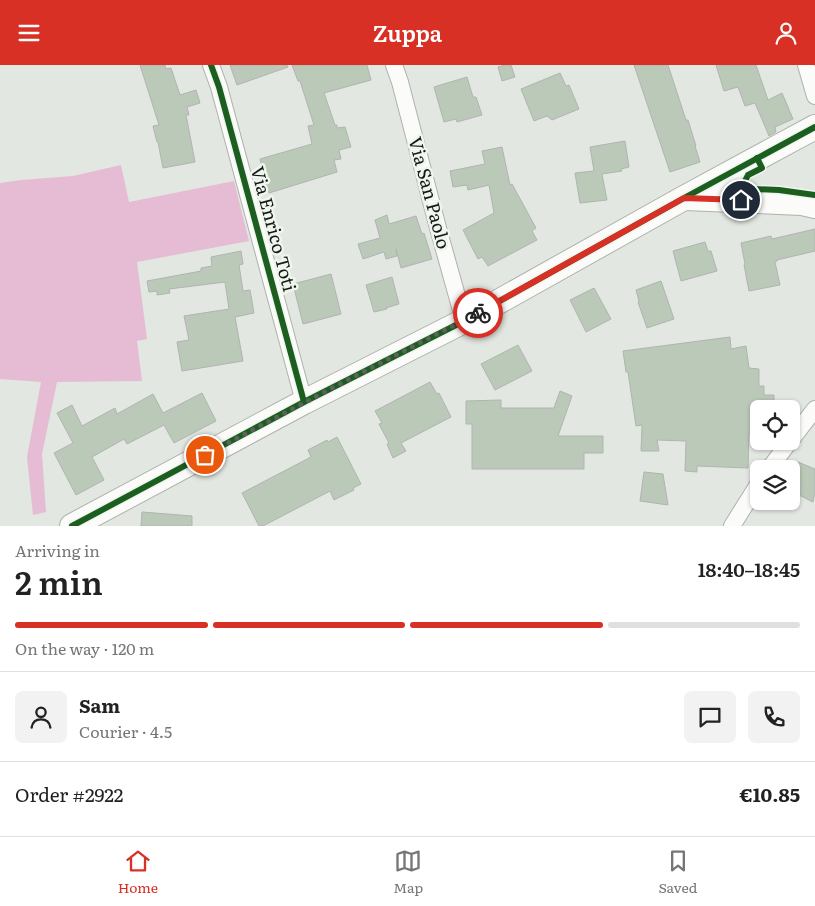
<!DOCTYPE html>
<meta charset="utf-8">
<style>
:root{--surface:#fff;--page:#f2f2f2;--text:#222;--muted:#767676;--line:#e0e0e0;--accent:#d93025}
body{margin:0;font-family:Literata,serif;background:var(--page);color:var(--text);height:100vh;display:flex;flex-direction:column;font-size:19px;white-space:nowrap}
*{box-sizing:border-box;margin:0}
p{font-size:16px;color:var(--muted)}
.icon{flex:none;width:28px;height:28px;fill:none;stroke:currentColor;stroke-width:2;stroke-linecap:round;stroke-linejoin:round}
.map{position:relative;height:461px;overflow:hidden}
.sheet{display:flex;flex-direction:column;background:var(--surface);flex:1}
.sheet>*{flex:none}
.tools{position:absolute;left:750px;top:335px;display:grid;gap:10px}
.tools a{display:grid;place-items:center;width:50px;height:50px;border-radius:8px;background:var(--surface);box-shadow:0 1px 4px #0004;font-size:25px}
.pin{position:absolute;display:grid;place-items:center;width:42px;height:42px;color:#fff;margin:-21px;border:2px solid #fff;border-radius:50%;box-shadow:0 1px 5px #0007}
.courier{position:absolute;display:grid;place-items:center;width:50px;height:50px;margin:-25px;border:4px solid #d93025;border-radius:50%;background:#fff;color:#222;box-shadow:0 1px 6px #0007}
.head em{font-style:normal;font-weight:600}
.head div{display:flex;flex-direction:column-reverse}
.head{display:flex;align-items:center;justify-content:space-between;height:85px;padding:0 15px}
h1{font-size:32px;font-weight:600;line-height:38px}
.bar{display:grid;grid-template-columns:repeat(4,1fr);gap:8px 5px;align-content:center;height:60px;padding:0 15px}
.bar i{height:6px;border-radius:4px;background:var(--line)}
.bar .current{background:var(--accent)}
.bar p{grid-column:span 4}
.line{display:flex;align-items:center;gap:12px;padding:0 15px;border-top:1px solid var(--line)}
.line div{flex:1}
.round{display:grid;place-items:center;flex:none;width:52px;height:52px;border-radius:8px;background:var(--page)}
header{display:flex;justify-content:space-between;align-items:center;height:65px;padding:0 15px;background:var(--accent);color:#fff;font-size:22px;font-weight:600}
.menu{display:flex;justify-content:space-around;align-items:center;height:70px;border-top:1px solid var(--line);background:var(--surface);font-size:14px;color:var(--muted)}
.menu a{display:grid;justify-items:center;gap:2px}
.menu .current{color:var(--accent)}
.map>svg:first-child{display:block}
</style>
<header><svg class="icon" aria-label="menu" viewBox="0 0 24 24"><path d="M4 6h16M4 12h16M4 18h16"/></svg>Zuppa<svg class="icon" aria-label="person" viewBox="0 0 24 24"><circle cx="12" cy="8" r="4"/><path d="M4 21q1-7 8-7t8 7"/></svg></header>
<div class="map">
<svg width="815" height="461" viewBox="0 0 815 461">
<rect width="100%" height="100%" fill="#e2e7e1"/>
<path fill="#e5bcd3" d="M121 100 129 137 234 116 249 176 137 197 147 274 137 276 142 316 57 317 42 389 46 447 33 450 27 392 41 317 0 314V118L21 115 73 111Z"/>
<g fill="#bbc9b9" stroke="#b1b4b1">
<path d="M140 0H165L166 4 171 3 180 30 196 25 200 38 187 42 189 50H186L195 97 163 103 158 77H157L153 61 159 60Z"/>
<path d="M230 0H287L288 2 237 20Z"/>
<path d="M292 0H367L371 15 324 28 335 60H337V63L345 62 351 82 339 85 341 94 334 95 337 107 269 128 260 94 312 79 308 61 314 60 300 16H298Z"/>
<path d="M505 0H511L515 12 502 16 498 2Z"/>
<path d="M634 0H668L686 55H688L696 81H695L700 97 670 107Z"/>
<path d="M716 0H756L768 35 782 28 793 54 775 62 776 67 769 71 755 38 745 41 738 22 724 26Z"/>
<path d="M560 8 566 21 569 20 579 44 552 55 547 51 534 56 521 24Z"/>
<path d="M467 12 473 32H476L482 50 457 57 456 54 444 57 434 22Z"/>
<path d="M625 76 629 102 621 104 622 106 602 109 607 135 580 138 575 108 594 106 590 82Z"/>
<path d="M502 82 510 120 512 119 536 163 532 166 537 175 488 201 482 192 478 194 463 165 494 148 489 120 468 125 467 120 453 122 450 106 485 99 482 86Z"/>
<path d="M387 150 389 159 416 151 422 169 424 168 432 194 401 203 396 184 397 191 386 194 384 187 363 194 358 179 380 173 375 155Z"/>
<path d="M815 164V186L777 195V196L775 197 780 220 749 226 744 200 745 199 741 178 771 171 772 174Z"/>
<path d="M705 177 708 186H711L717 206 681 216 673 186Z"/>
<path d="M241 186 243 199 239 200 243 226 250 225 254 248 235 252 243 296 182 306 177 277 189 275 184 251 229 244 225 217 169 224 170 228 157 230V226L149 227 147 216 201 206V203L212 201 211 192Z"/>
<path d="M331 209 341 249 303 259 293 219Z"/>
<path d="M392 212 399 239 386 243 387 244 374 247 366 220Z"/>
<path d="M661 216 674 254 647 263 638 237 639 236 636 225Z"/>
<path d="M594 223 611 254 586 267 570 235Z"/>
<path d="M730 272 731 284 746 281 749 303 759 304V321H764V330H774V344H759V369L749 368 748 403 697 401V407L685 406 686 376 657 375 659 386H641L642 360 636 361 628 307H626L623 286Z"/>
<path d="M518 280 532 306 495 325 481 299Z"/>
<path d="M430 317 437 329 439 328 451 352 401 378 406 386 393 393 387 379 389 378 379 359 382 358 375 346Z"/>
<path d="M560 326 572 331 558 371H603V388H584V404H472V359H466V336L501 335V343H554Z"/>
<path d="M202 328 216 356 174 378 164 360 127 379 124 374 92 392 104 415 76 430 54 388 73 378 57 348 72 340 82 361 115 343 117 349 153 329 163 348Z"/>
<path d="M337 372 361 419 353 423 354 425 334 435 330 426 263 461H259L242 428 311 392 308 385 327 375 328 377Z"/>
<path d="M798 397 815 404V431H814L813 437 791 426V411Z"/>
<path d="M644 407 663 409 668 440 640 436Z"/>
<path d="M142 447 192 451V461H141Z"/>
</g>
<g fill="none" stroke-linecap="round" stroke-linejoin="round">
<defs>
<g id="street">
<path d="M211 0 219 22 304 337"/>
<path d="M394 0 400 17 438 163 464 256"/>
<path d="M806 0 815 31"/>
<path d="M791 375 815 344"/>
<path d="M769 404 790 376"/>
<path d="M732 461 759 418"/>
</g>
<g id="secondary">
<path d="M685 133 779 137 802 138 815 141"/>
<path d="M72 461 304 337 464 256 684 133 815 62"/>
</g>
</defs>
<use href="#street" stroke="#aeb2ad" stroke-width="18"/>
<use href="#secondary" stroke="#aeb2ad" stroke-width="26"/>
<use href="#street" stroke="#fbfbfa" stroke-width="16"/>
<use href="#secondary" stroke="#fbfbfa" stroke-width="24"/>
<defs>
<g id="cycleway">
<path d="M211 0 219 22 304 337"/>
<path d="M757 93 762 103 748 110 745 116 747 122 754 124 779 125 815 130"/>
<path d="M72 461 304 337 464 256 684 133 815 62"/>
</g>
</defs>
<use href="#cycleway" stroke="#eef6ed" stroke-width="9"/>
<use href="#cycleway" stroke="#1b5e20" stroke-width="6"/>
</g>
<g fill="none" stroke-linecap="round" stroke-linejoin="round">
<path stroke="#5e615d" stroke-width="5" stroke-dasharray="0 9" d="M205 390 332 323 478 248"/>
<path stroke="#d93025" stroke-width="6" d="M478 248 684 133 741 135"/>
</g>
<g text-anchor="middle" stroke-width="5" stroke-linejoin="round" paint-order="stroke">
<g font-size="18" fill="#171916" stroke="#eef6ed">
<text transform="translate(429 128) rotate(75)" y="6">Via San Paolo</text>
<text transform="translate(273 164) rotate(75)" y="6">Via Enrico Toti</text>
</g>
</g>
</svg>
<div class="tools">
<a><svg class="icon" aria-label="locate" viewBox="0 0 24 24"><circle cx="12" cy="12" r="6"/><path d="M12 2v4M12 18v4M2 12h4M18 12h4"/></svg></a>
<a><svg class="icon" aria-label="layers" viewBox="0 0 24 24"><path d="M12 4l9 5-9 5-9-5zM3 14l9 5 9-5"/></svg></a>
</div>
<div class="pin" style="left:205px;top:390px;background:#ea580c"><svg class="icon" aria-label="bag" viewBox="0 0 24 24"><path d="M5 8h14l-1 12H6zM9 8a3 3 0 0 1 6 0"/></svg></div>
<div class="pin" style="left:741px;top:135px;background:#1f2937"><svg class="icon" aria-label="home" viewBox="0 0 24 24"><path d="M3 11l9-7 9 7M6 9v11h12V9"/></svg></div>
<div class="courier" style="left:478px;top:248px"><svg class="icon" aria-label="bike" viewBox="0 0 24 24"><circle cx="6" cy="16" r="4"/><circle cx="18" cy="16" r="4"/><path d="M6 16l4-8h5l3 8M10 8l3 8H6M13 5h3"/></svg></div>
</div>
<section class="sheet">
<div class="head"><div><h1>2 min</h1><p>Arriving in</p></div><em>18:40–18:45</em></div>
<div class="bar"><i class="current"></i><i class="current"></i><i class="current"></i><i></i><p>On the way · 120 m</p></div>
<div class="line" style="height:90px"><a class="round"><svg class="icon" aria-label="person" viewBox="0 0 24 24"><circle cx="12" cy="8" r="4"/><path d="M4 21q1-7 8-7t8 7"/></svg></a><div><b>Sam</b><p>Courier · 4.5</p></div><a class="round"><svg class="icon" aria-label="chat" viewBox="0 0 24 24"><path d="M4 5h16v11H9l-5 4z"/></svg></a><a class="round"><svg class="icon" aria-label="phone" viewBox="0 0 24 24"><path d="M5 4h4l2 5-3 2q2 4 5 5l2-3 5 2v4C11 20 4 13 5 4z"/></svg></a></div>
<div class="line" style="height:65px"><div>Order #2922</div><b>€10.85</b></div>
</section>
<nav class="menu">
<a class="current"><svg class="icon" aria-label="home" viewBox="0 0 24 24"><path d="M3 11l9-7 9 7M6 9v11h12V9"/></svg>Home</a>
<a><svg class="icon" aria-label="map" viewBox="0 0 24 24"><path d="M3 6l6-2 6 2 6-2v14l-6 2-6-2-6 2zM9 4v14M15 6v14"/></svg>Map</a>
<a><svg class="icon" aria-label="saved" viewBox="0 0 24 24"><path d="M7 4h10v16l-5-4-5 4z"/></svg>Saved</a>
</nav>
